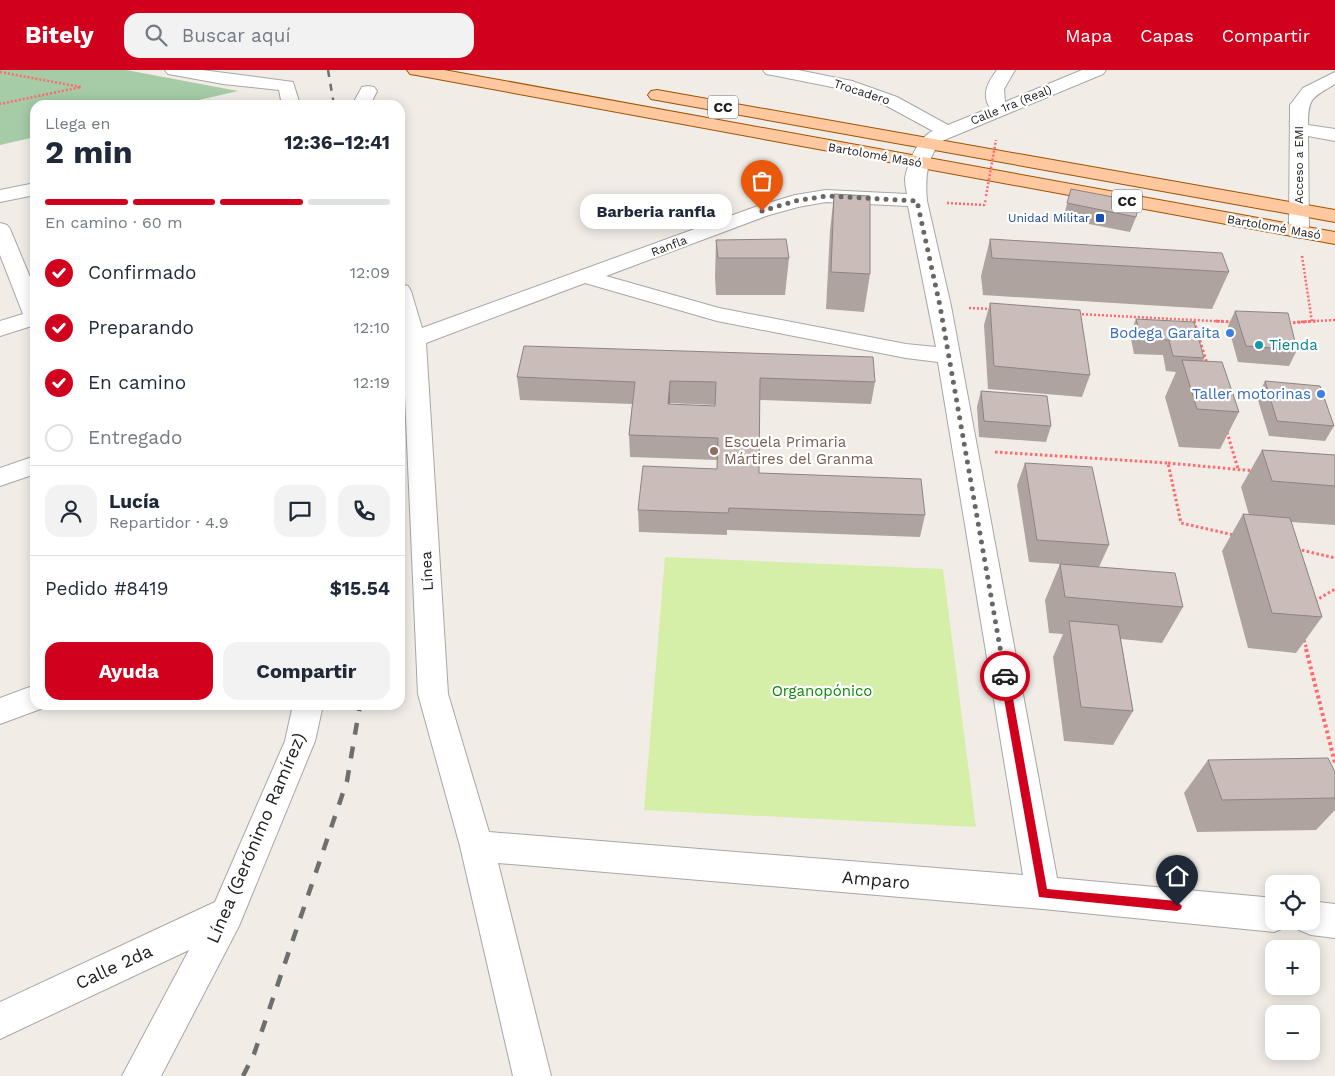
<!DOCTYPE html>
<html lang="es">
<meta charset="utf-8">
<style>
:root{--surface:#fff;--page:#f2f2f3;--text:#1f2937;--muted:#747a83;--line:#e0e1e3;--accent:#d1001d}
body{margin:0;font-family:"Work Sans",sans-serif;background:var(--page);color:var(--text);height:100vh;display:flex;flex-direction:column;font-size:19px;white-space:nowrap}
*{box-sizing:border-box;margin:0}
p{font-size:16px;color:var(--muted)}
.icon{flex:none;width:28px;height:28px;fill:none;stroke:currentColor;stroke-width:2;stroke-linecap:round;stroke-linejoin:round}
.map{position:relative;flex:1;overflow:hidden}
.side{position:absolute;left:30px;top:30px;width:375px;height:610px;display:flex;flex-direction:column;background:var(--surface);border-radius:15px;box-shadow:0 2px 12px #0003}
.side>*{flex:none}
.controls{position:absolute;left:1265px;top:805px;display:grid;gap:10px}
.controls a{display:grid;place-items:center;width:55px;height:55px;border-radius:10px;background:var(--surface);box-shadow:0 2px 12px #0003;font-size:25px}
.pin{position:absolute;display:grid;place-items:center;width:42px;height:42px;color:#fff;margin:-51px -21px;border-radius:50% 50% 50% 0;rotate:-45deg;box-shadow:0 0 5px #0007}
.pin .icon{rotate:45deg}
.courier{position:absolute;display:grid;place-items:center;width:50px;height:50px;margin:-25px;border:4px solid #d1001d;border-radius:50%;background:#fff;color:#222;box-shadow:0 1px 6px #0007}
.bubble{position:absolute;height:35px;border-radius:15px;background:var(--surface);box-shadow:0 2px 12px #0003;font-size:16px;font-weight:700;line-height:35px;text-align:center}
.overview em{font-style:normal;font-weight:700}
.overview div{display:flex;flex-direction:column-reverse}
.overview{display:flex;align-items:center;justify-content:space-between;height:85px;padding:0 15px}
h1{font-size:32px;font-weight:700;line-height:38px}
.bar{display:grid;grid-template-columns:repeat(4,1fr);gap:8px 5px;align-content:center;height:60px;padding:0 15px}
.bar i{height:6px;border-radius:4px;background:var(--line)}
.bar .active{background:var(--accent)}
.bar p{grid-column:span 4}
.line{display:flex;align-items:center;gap:12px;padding:0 15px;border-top:1px solid var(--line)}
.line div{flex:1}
.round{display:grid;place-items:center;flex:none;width:52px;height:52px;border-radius:15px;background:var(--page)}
ol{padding:0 15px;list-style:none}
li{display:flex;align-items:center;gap:15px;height:55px}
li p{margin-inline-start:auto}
li .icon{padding:5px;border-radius:50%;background:var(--accent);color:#fff;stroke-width:4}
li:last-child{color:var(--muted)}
li i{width:28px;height:28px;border:2px solid var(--line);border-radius:50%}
.primary-button{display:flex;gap:10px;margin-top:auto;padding:10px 15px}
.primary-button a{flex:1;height:58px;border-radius:15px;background:var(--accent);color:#fff;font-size:20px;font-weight:700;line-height:58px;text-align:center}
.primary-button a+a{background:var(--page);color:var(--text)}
header{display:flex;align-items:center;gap:30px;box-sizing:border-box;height:70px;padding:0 25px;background:var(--accent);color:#fff}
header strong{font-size:24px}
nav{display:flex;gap:28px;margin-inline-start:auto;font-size:18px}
.search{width:350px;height:45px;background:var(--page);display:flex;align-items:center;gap:12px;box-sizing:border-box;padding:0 18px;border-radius:15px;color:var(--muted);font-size:19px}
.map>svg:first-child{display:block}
</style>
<header>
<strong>Bitely</strong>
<div class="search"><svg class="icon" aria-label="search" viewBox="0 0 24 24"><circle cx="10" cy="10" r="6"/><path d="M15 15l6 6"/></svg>Buscar aquí</div>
<nav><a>Mapa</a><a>Capas</a><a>Compartir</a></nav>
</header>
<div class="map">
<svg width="1335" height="1006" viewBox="0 0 1335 1006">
<rect width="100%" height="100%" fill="#f1ece6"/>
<path fill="#d5efa9" d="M665 487 943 499 976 757 644 740Z"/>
<path fill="#a5cca6" d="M0 0H126L238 21 177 35H35V67L0 75Z"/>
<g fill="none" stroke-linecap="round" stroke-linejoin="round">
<defs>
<g id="minor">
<path d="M165 0H202L293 12 300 35H282L279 20 223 14 174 5 168 4Z"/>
<path d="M763 0H798L852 11 897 27 948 55 990 38C981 24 988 12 997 0H1015L1004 19 1005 32 1082 0H1106L1103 4 942 71C926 87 925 110 927 131L951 236 1057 808 1274 828V851H1289L1286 857 1274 862 1043 839 498 793 551 1006H513L460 776 418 624 403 280 400 281V214L408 216 411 221 422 258 755 137 795 125 826 120 907 124C906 119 905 113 905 108 908 93 918 67 933 61L885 35 842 19 772 5 766 4ZM826 132 908 136 936 277 906 274 719 238 606 206 769 145 798 137ZM585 213 717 251 906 288 938 292 1023 805 489 762 448 624 426 273Z"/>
<path d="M1335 2V14C1312 28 1308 27 1308 55L1335 59V71L1308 66 1309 162 1306 166 1299 168 1292 166 1289 162 1290 35 1303 18Z"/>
<path d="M368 16 374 17 377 21 370 35H352L362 17Z"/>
<path d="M35 113V125L0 132V120Z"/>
<path d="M0 153 7 155 10 159 35 219V255L0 266V251L23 244 0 185Z"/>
<path d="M35 386V404L0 416V398Z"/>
<path d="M35 615V635H47L46 637 0 654V628Z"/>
<path d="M293 635H323L315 671 239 856 161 1006H122L189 880 0 969V932L215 832 285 671Z"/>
<path d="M1311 831 1335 834V868L1311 865 1299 860 1295 851H1311Z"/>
</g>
<g id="major">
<path d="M407 0H444L1335 162V174L416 5 410 4Z"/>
<path d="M657 20 1335 140V152L651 29 648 25 651 21Z"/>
</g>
</defs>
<use href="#minor" stroke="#a7a7a7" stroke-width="2"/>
<use href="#major" stroke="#9d5300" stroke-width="2"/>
<g stroke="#ff6a6f" stroke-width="2.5" stroke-dasharray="2 2" stroke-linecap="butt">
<path d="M0 2 81 17 0 34"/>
<path d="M947 133 984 135 986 129"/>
<path d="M1302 186 1312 252"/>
<path d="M969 238 992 239"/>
<path d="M1078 244 1232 252"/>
<path d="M1297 252 1335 250"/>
</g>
<g stroke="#ff6a6f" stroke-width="3" stroke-dasharray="2.5 2.5" stroke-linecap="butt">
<path d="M1194 251 1207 294"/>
<path d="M1216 251 1232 252"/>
<path d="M1288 253 1317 251"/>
<path d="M1227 362 1238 399"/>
<path d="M995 382 1168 393 1181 453 1234 465"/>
<path d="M1168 393 1255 401"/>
<path d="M1297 479 1335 488"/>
<path d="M1315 531 1335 519"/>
<path d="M1304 570 1307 580"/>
</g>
<path stroke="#ff6a6f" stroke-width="4" stroke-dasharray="3 3" stroke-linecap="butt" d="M1306 579 1335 693"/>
<use href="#minor" fill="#fff" fill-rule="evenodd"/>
<use href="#major" fill="#ffc89e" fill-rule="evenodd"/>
<path stroke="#6e6e6e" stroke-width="2.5" stroke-dasharray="7 7" stroke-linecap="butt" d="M328 0 334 35"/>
<path stroke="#6e6e6e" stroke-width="4.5" stroke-dasharray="12 12" stroke-linecap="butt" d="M243 1006 254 984 347 711 360 635"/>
<path stroke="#ff6a6f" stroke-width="2.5" stroke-dasharray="2 2" stroke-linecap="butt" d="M986 126 996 70"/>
</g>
<g fill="#aea39f" fill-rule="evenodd">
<path d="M1071 119 1136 147 1130 162 1063 149Z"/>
<path d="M834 124 870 204 864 242 826 239 830 161Z"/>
<path d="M990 169 1229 202 1212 239 983 225 981 206Z"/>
<path d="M716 170 789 188 785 225H716L715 207Z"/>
<path d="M990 233 1090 305 1082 327 988 319 984 255Z"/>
<path d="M1235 241 1297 280 1289 296 1238 292 1228 256Z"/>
<path d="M1136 249 1204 288 1203 291 1239 342 1220 379 1179 377 1165 327 1176 302 1166 301 1163 285 1134 284 1130 264Z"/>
<path d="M524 276 875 312 871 334 760 330 759 403 925 445 920 467 727 460V465L639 462 638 440 717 399V390L630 387 629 365 632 334 520 330 517 307ZM670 333 715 335V336L670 334Z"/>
<path d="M1265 311 1334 356 1325 371 1269 366 1257 327Z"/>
<path d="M981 321 1051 356 1046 372 979 367 977 337Z"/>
<path d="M1262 380 1335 385V455L1291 452 1322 547 1296 583 1248 578 1222 481 1243 444 1249 445 1241 417Z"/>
<path d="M1025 393 1109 475 1099 497 1183 537 1162 573 1121 569 1133 641 1113 675 1064 671 1053 587 1063 564 1049 563 1045 530 1060 494 1029 492 1017 415Z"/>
<path d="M1208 690 1335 702V740L1316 760 1197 762 1184 723Z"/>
</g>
<path fill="#8d8482" d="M670 311V333L668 357V334Z"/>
<g fill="#cabdb9" stroke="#8d8482" fill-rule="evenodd">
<path d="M1071 119 1139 132 1136 147 1067 133Z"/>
<path d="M834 124 870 126V204L831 202Z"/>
<path d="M786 169 789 188H718L716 170Z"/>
<path d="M990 169 1222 183 1229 202 992 188Z"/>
<path d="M990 233 1080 240 1090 305 994 296Z"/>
<path d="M1235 241 1288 243 1297 280 1246 276Z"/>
<path d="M1136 249 1194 252 1204 288 1173 286 1169 270 1141 268Z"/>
<path d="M524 276 873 287 875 312 760 308 759 403 921 409 925 445 729 438 728 443 638 440 643 396 717 399 718 368 629 365 635 312 517 307ZM670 311 716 312 715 336 668 334Z"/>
<path d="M1182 290 1222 292 1239 342 1197 339Z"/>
<path d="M1265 311 1320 316 1334 356 1277 351Z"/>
<path d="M981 321 1047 326 1051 356 984 351Z"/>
<path d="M1262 380 1335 385V416L1272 411Z"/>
<path d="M1025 393 1092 397 1109 475 1037 470Z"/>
<path d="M1243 444 1290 448 1322 547 1272 543Z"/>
<path d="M1060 494 1175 503 1183 537 1065 527Z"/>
<path d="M1069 551 1118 555 1133 641 1081 637Z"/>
<path d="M1328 688 1335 702V728L1222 730 1208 690Z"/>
</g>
<path fill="#d1001d" d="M1005 602 1009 606 1047 819 1177 831 1182 836 1181 839 1177 841 1039 827 1000 606Z"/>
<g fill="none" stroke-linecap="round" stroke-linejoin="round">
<path stroke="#696765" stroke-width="5" stroke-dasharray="0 9" d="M762 141 795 131 826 126 917 131 940 236 1005 606"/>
</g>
<rect fill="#1a4fb4" stroke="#fff" stroke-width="2" x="1095" y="143" width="10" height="10" rx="2.5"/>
<g fill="#3f7fe0" stroke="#fff" stroke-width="2">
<circle cx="1230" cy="263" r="5"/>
<circle cx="1321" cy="324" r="5"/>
</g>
<circle fill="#0f9aa8" stroke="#fff" stroke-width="2" cx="1259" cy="275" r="5"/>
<circle fill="#8d6e63" stroke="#fff" stroke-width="2" cx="714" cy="381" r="5"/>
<g text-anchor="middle" stroke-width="4.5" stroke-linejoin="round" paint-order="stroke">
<g font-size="12" fill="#202020" stroke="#fff">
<text transform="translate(862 22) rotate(18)" y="4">Trocadero</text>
<text transform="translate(1011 35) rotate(-22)" y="4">Calle 1ra (Real)</text>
<text transform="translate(875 85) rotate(10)" y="4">Bartolomé Masó</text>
<text transform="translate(1299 95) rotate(-90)" y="4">Acceso a EMI</text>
<text transform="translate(1274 157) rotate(10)" y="4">Bartolomé Masó</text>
<text transform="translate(669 176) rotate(-21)" y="4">Ranfla</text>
</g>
<g font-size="12" fill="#164399" stroke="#fff" text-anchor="end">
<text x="1090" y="152">Unidad Militar</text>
</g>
<g fill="#fff" stroke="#636363" stroke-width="1">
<rect x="708" y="25.5" width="30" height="23" rx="4"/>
<rect x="1112" y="119.5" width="30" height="23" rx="4"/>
</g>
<g font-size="14" font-weight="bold" fill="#202020">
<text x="723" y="42">CC</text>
<text x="1127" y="136">CC</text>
</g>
<g font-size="15" fill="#366cbe" stroke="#fff" text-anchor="end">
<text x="1220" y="268">Bodega Garaita</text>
<text x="1311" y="329">Taller motorinas</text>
</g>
<g font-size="15" fill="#0d838f" stroke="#fff" text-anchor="start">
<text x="1269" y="280">Tienda</text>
</g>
<g font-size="15" fill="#785e54" stroke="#fff" text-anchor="start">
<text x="724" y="377">Escuela Primaria<tspan x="724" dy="17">Mártires del Granma</tspan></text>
</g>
<g font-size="15" fill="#202020" stroke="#fff">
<text transform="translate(427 501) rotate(-93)" y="5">Línea</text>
</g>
<g font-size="15" fill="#0a8a03" stroke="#fff">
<text x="822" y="626">Organopónico</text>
</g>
<g font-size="18" fill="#202020" stroke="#fff">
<text transform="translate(256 768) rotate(-67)" y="6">Línea (Gerónimo Ramírez)</text>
<text transform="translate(876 810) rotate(5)" y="6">Amparo</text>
<text transform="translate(114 897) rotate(-25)" y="6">Calle 2da</text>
</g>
</g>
</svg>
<div class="controls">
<a><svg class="icon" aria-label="locate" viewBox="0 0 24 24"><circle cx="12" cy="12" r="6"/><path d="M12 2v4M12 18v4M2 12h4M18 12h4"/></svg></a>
<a>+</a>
<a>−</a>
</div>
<div class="pin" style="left:762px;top:141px;background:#ea580c"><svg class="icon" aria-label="bag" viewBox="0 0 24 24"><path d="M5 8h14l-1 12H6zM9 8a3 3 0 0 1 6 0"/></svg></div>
<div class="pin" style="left:1177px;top:836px;background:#1f2937"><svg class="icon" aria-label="home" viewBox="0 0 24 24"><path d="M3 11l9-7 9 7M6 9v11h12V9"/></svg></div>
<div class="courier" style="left:1005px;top:606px"><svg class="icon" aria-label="car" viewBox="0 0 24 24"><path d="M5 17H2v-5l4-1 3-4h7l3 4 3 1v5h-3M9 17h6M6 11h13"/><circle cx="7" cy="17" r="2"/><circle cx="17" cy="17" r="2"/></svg></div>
<div class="bubble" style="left:580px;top:124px;width:152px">Barberia ranfla</div>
<section class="side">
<div class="overview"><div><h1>2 min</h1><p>Llega en</p></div><em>12:36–12:41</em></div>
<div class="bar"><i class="active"></i><i class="active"></i><i class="active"></i><i></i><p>En camino · 60 m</p></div>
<ol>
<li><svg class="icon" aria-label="check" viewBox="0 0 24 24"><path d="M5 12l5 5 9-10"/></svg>Confirmado<p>12:09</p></li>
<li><svg class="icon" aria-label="check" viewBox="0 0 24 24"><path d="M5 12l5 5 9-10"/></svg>Preparando<p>12:10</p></li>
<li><svg class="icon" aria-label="check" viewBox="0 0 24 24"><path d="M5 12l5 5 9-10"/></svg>En camino<p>12:19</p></li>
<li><i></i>Entregado</li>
</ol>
<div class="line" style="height:90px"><a class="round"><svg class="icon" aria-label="person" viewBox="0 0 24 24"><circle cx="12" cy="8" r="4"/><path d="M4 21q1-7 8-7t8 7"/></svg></a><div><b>Lucía</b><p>Repartidor · 4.9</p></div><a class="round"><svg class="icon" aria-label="chat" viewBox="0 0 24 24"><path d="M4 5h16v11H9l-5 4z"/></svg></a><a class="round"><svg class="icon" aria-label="phone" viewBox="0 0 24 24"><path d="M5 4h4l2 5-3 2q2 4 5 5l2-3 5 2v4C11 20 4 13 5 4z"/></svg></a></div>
<div class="line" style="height:65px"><div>Pedido #8419</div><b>$15.54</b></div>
<div class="primary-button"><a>Ayuda</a><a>Compartir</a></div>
</section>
</div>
